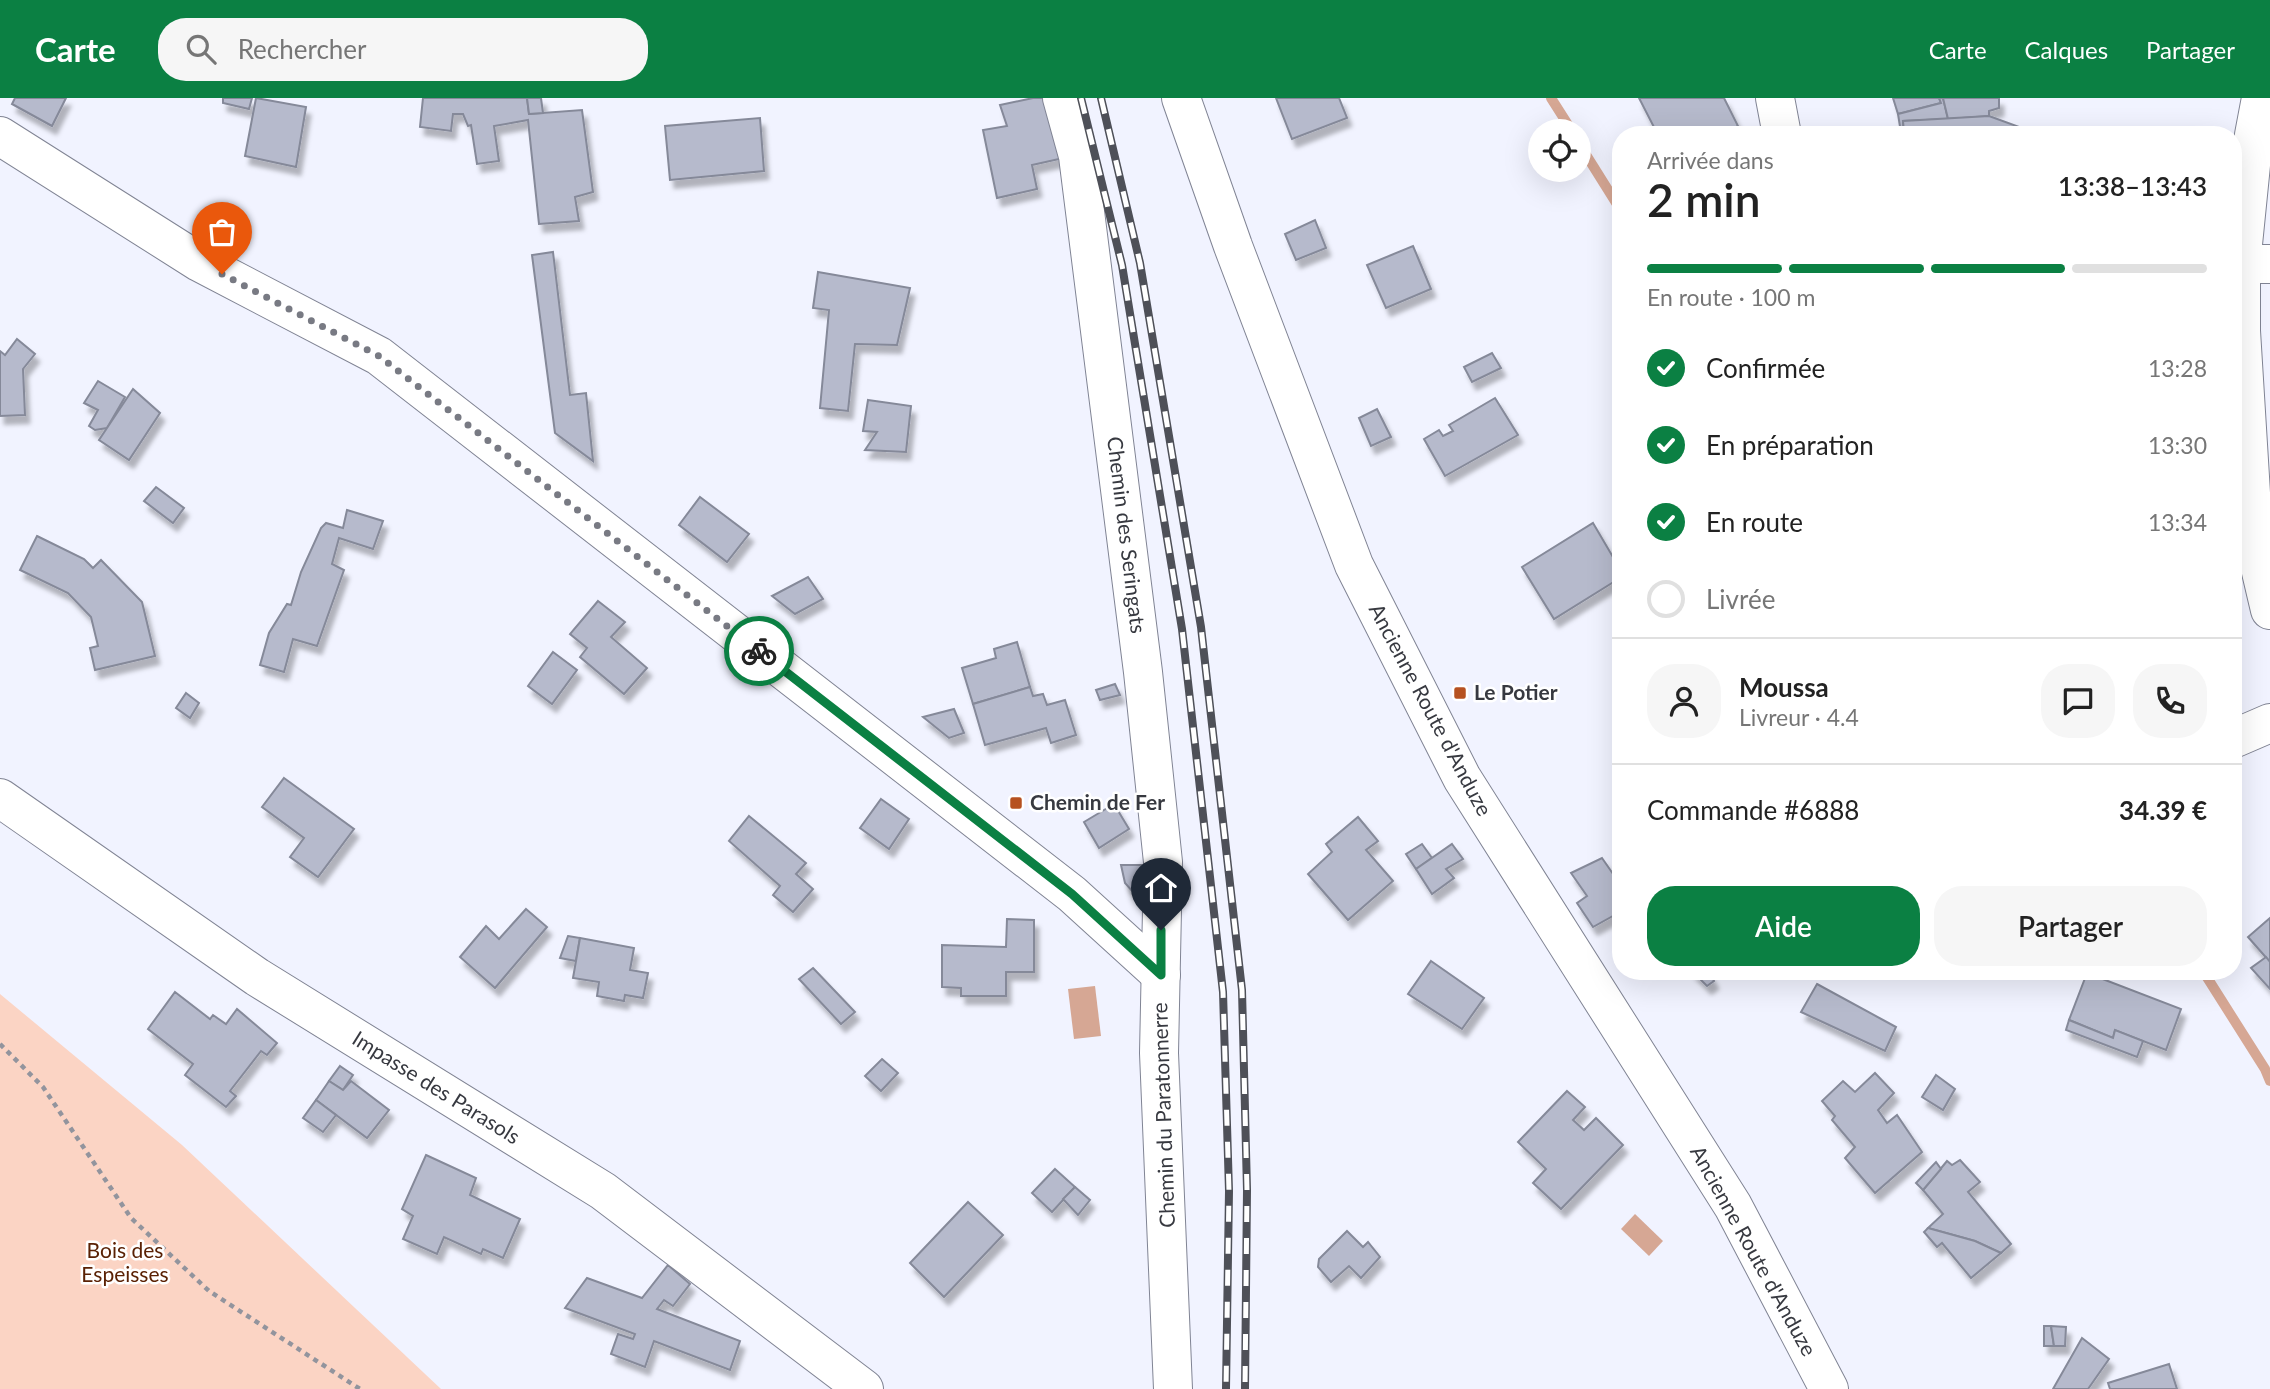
<!DOCTYPE html>
<html lang="fr">
<meta charset="utf-8">
<style>
:root{--surface:#fff;--page:#f6f6f6;--text:#222;--muted:#767676;--line:#e0e0e0;--accent:#0b8043}
body{margin:0;font-family:Lato,sans-serif;background:var(--page);color:var(--text);height:100vh;display:flex;flex-direction:column;font-size:26px;white-space:nowrap}
*{box-sizing:border-box;margin:0}
p{font-size:23px;color:var(--muted)}
.icon{flex:none;width:38px;height:38px;fill:none;stroke:currentColor;stroke-width:2;stroke-linecap:round;stroke-linejoin:round}
.map{position:relative;flex:1;overflow:hidden}
.side{position:absolute;left:1612px;top:28px;width:630px;height:854px;display:flex;flex-direction:column;background:var(--surface);border-radius:28px;box-shadow:0 7px 28px #0002}
.side>*{flex:none}
.buttons{position:absolute;left:1528px;top:21px;display:grid;gap:14px}
.buttons a{display:grid;place-items:center;width:63px;height:63px;border-radius:50%;background:var(--surface);box-shadow:0 7px 28px #0002;font-size:35px}
.pin{position:absolute;display:grid;place-items:center;width:60px;height:60px;color:#fff;margin:-72px -30px;border-radius:50% 50% 50% 0;rotate:-45deg;box-shadow:0 0 7px #0007}
.pin .icon{rotate:45deg}
.courier{position:absolute;display:grid;place-items:center;width:70px;height:70px;margin:-35px;border:5px solid #0b8043;border-radius:50%;background:#fff;color:#222;box-shadow:0 2px 9px #0007}
.overview em{font-style:normal;font-weight:600}
.overview div{display:flex;flex-direction:column-reverse}
.overview{display:flex;align-items:center;justify-content:space-between;height:119px;padding:0 35px}
h1{font-size:46px;font-weight:600;line-height:52px}
.bar{display:grid;grid-template-columns:repeat(4,1fr);gap:10px 7px;align-content:center;height:84px;padding:0 35px}
.bar i{height:9px;border-radius:5px;background:var(--line)}
.bar .selected{background:var(--accent)}
.bar p{grid-column:span 4}
.line{display:flex;align-items:center;gap:18px;padding:0 35px;border-top:2px solid var(--line)}
.line div{flex:1}
.round{display:grid;place-items:center;flex:none;width:74px;height:74px;border-radius:28px;background:var(--page)}
ol{padding:0 35px;list-style:none}
li{display:flex;align-items:center;gap:21px;height:77px}
li p{margin-inline-start:auto}
li .icon{padding:7px;border-radius:50%;background:var(--accent);color:#fff;stroke-width:4}
li:last-child{color:var(--muted)}
li i{width:38px;height:38px;border:4px solid var(--line);border-radius:50%}
.button{display:flex;gap:14px;margin-top:auto;padding:14px 35px}
.button a{flex:1;height:80px;border-radius:28px;background:var(--accent);color:#fff;font-size:28px;font-weight:600;line-height:80px;text-align:center}
.button a+a{background:var(--page);color:var(--text)}
header{display:flex;align-items:center;gap:42px;box-sizing:border-box;height:98px;padding:0 35px;background:var(--accent);color:#fff}
header strong{font-size:33px}
nav{display:flex;gap:38px;margin-inline-start:auto;font-size:24px}
.search{width:490px;height:63px;background:var(--page);display:flex;align-items:center;gap:18px;box-sizing:border-box;padding:0 24px;border-radius:28px;color:var(--muted);font-size:26px}
.map>svg:first-child{display:block}
</style>
<header>
<strong>Carte</strong>
<div class="search"><svg class="icon" aria-label="search" viewBox="0 0 24 24"><circle cx="10" cy="10" r="6"/><path d="M15 15l6 6"/></svg>Rechercher</div>
<nav><a>Carte</a><a>Calques</a><a>Partager</a></nav>
</header>
<div class="map">
<svg width="2270" height="1291" viewBox="0 0 2270 1291">
<defs>
<filter id="shadow"><feDropShadow dx="4.5" dy="8" stdDeviation="2" flood-color="#0004"/></filter>
</defs>
<rect width="100%" height="100%" fill="#f1f3ff"/>
<path fill="#fbd4c4" d="M0 896 182 1047 441 1291H0Z"/>
<g fill="#d6a794">
<path d="M1095 888 1101 938 1074 941 1068 891Z"/>
<path d="M1635 1116 1663 1143 1649 1158 1621 1131Z"/>
</g>
<g fill="none" stroke-linecap="round" stroke-linejoin="round">
<g stroke="#d6a794" stroke-width="10">
<path d="M1551 0 1572 33"/>
<path d="M1578 44 1620 111"/>
<path d="M2203 873 2265 971 2270 983"/>
</g>
</g>
<g fill="#b6bacc" stroke="#858999" stroke-width="2" filter="url(#shadow)">
<path d="M15 0H66L52 28 12 6Z"/>
<path d="M223 0H252L249 11 223 5Z"/>
<path d="M256 0 306 9 296 69 245 58Z"/>
<path d="M423 0H527L529 16 582 12 593 94 575 99 579 123 539 126 528 22 494 28 499 63 477 66 471 27 468 28 463 16H453L451 33 420 29Z"/>
<path d="M527 0H541L543 15 529 16Z"/>
<path d="M1033 0H1052L1068 59 1032 67 1037 91 997 100 983 32 1007 28 1000 7Z"/>
<path d="M1276 0H1339L1347 20 1292 41Z"/>
<path d="M1639 0H1724L1738 28 1721 37H1658Z"/>
<path d="M1893 0H1939L1941 5 1898 16Z"/>
<path d="M1939 0H1943L1948 21 1903 23 1904 35H1901L1898 16 1941 5Z"/>
<path d="M1943 0H1999V10L1989 13V18L1948 21Z"/>
<path d="M1989 18 2041 37 1904 35 1903 23Z"/>
<path d="M760 20 764 73 670 82 665 28Z"/>
<path d="M1315 122 1326 150 1296 162 1285 136Z"/>
<path d="M1413 148 1431 191 1386 210 1367 167Z"/>
<path d="M553 154 570 297 586 295 593 363 555 335 532 157Z"/>
<path d="M818 174 910 190 897 247 855 246 848 313 820 310 829 212 813 210Z"/>
<path d="M17 241 35 256 23 271 25 317 0 318V253L5 257Z"/>
<path d="M1492 255 1501 270 1472 284 1464 269Z"/>
<path d="M98 283 125 299 107 330 95 332 89 328 98 312 84 305Z"/>
<path d="M133 291 160 315 129 362 99 342Z"/>
<path d="M1495 300 1518 337 1445 378 1424 341 1439 332 1443 338 1453 333 1449 327Z"/>
<path d="M868 302 911 308 906 354 865 352 877 334 863 333Z"/>
<path d="M1377 311 1391 339 1371 348 1359 320Z"/>
<path d="M156 389 184 410 173 425 144 403Z"/>
<path d="M700 399 749 436 727 464 679 427Z"/>
<path d="M347 412 383 423 373 451 339 440 332 466 344 472 317 548 293 541 284 574 260 567 269 535 287 506 291 507 301 474 321 430 326 425 343 430Z"/>
<path d="M1593 425 1620 471V480L1554 521 1522 469Z"/>
<path d="M37 438 84 461 93 470 101 462 142 504 155 558 95 572 90 550 98 548 91 519 68 495 20 472Z"/>
<path d="M808 479 823 501 795 516 772 498Z"/>
<path d="M598 503 625 524 611 539 647 570 624 596 580 559 587 550 570 536Z"/>
<path d="M1017 544 1030 589 973 606 962 570 996 560 994 551Z"/>
<path d="M553 554 577 572 552 606 528 588Z"/>
<path d="M1115 586 1120 597 1100 602 1096 592Z"/>
<path d="M1030 589 1033 598 1043 596 1047 607 1065 602 1076 637 1051 645 1046 630 985 647 973 606Z"/>
<path d="M186 595 199 605 190 620 176 610Z"/>
<path d="M954 611 964 635 949 640 923 619Z"/>
<path d="M284 680 354 731 318 779 290 759 304 740 262 709Z"/>
<path d="M881 701 909 721 889 751 860 730Z"/>
<path d="M1114 706 1129 731 1099 750 1084 724Z"/>
<path d="M749 718 806 765 796 776 813 791 793 814 773 797 780 788 729 743Z"/>
<path d="M1358 719 1378 743 1366 752 1393 783 1348 822 1308 776 1332 754 1326 746Z"/>
<path d="M1422 746 1432 760 1416 771 1406 756Z"/>
<path d="M1452 746 1463 761 1446 771 1454 780 1432 796 1416 771Z"/>
<path d="M1602 760 1620 786V814L1593 829 1577 805 1587 798 1571 775Z"/>
<path d="M1121 767H1149L1151 790 1132 793 1125 785Z"/>
<path d="M526 811 547 829 495 890 460 859 486 828 499 841Z"/>
<path d="M2270 820V864L2248 839Z"/>
<path d="M1007 821 1034 822V874H1006V898H961V890L942 889V847L1006 849Z"/>
<path d="M568 838 580 840 576 863 560 860Z"/>
<path d="M580 840 634 850 630 872 648 875 643 900 625 897 624 903 597 898 599 884 573 880Z"/>
<path d="M2266 859 2270 864V891L2251 870Z"/>
<path d="M1431 863 1484 900 1462 931 1408 896Z"/>
<path d="M813 870 855 914 841 926 799 881Z"/>
<path d="M1692 873H1708L1714 883 1707 888Z"/>
<path d="M2087 875 2181 911 2166 952 2115 932 2113 940 2069 922Z"/>
<path d="M1817 886 1896 929 1885 953 1801 914Z"/>
<path d="M175 894 210 921 213 917 226 926 237 911 277 945 267 957 261 953 230 993 236 998 226 1009 185 977 193 966 148 931Z"/>
<path d="M2069 922 2113 940 2115 932 2143 943 2137 959 2066 932Z"/>
<path d="M882 961 898 975 881 993 865 978Z"/>
<path d="M340 968 353 977 343 992 329 983Z"/>
<path d="M1875 975 1894 995 1878 1012 1887 1025 1897 1017 1922 1054 1875 1095 1845 1060 1855 1049 1832 1022 1835 1018 1822 1003 1843 983 1855 994Z"/>
<path d="M1936 977 1955 991 1943 1012 1922 999Z"/>
<path d="M329 983 343 992 351 983 389 1012 367 1040 316 1002Z"/>
<path d="M1567 993 1585 1009 1573 1022 1584 1032 1596 1020 1623 1047 1561 1111 1533 1085 1546 1071 1518 1044Z"/>
<path d="M316 1002 336 1017 323 1034 303 1020Z"/>
<path d="M426 1057 476 1080 470 1097 520 1121 503 1160 483 1151 481 1156 444 1139 437 1156 403 1141 413 1118 402 1111Z"/>
<path d="M1960 1062 1980 1084 1968 1094 2011 1146 2001 1155 1975 1143 1928 1130 1943 1116 1923 1092 1947 1063 1952 1067Z"/>
<path d="M1936 1064 1941 1071 1923 1092 1916 1085Z"/>
<path d="M1055 1071 1075 1089 1052 1114 1032 1095Z"/>
<path d="M1075 1089 1090 1102 1078 1117 1063 1101Z"/>
<path d="M968 1104 1003 1137 944 1199 910 1165Z"/>
<path d="M1928 1130 1975 1143 2001 1155 1971 1180 1942 1145 1937 1149 1924 1134Z"/>
<path d="M1347 1133 1363 1149 1368 1144 1380 1159 1361 1180 1349 1168 1331 1184 1318 1169 1319 1161Z"/>
<path d="M668 1167 690 1186 673 1208 664 1202 657 1211 740 1243 730 1272 654 1243 645 1269 611 1256 618 1236 633 1241 635 1236 565 1210 587 1180 642 1200Z"/>
<path d="M2044 1228H2051L2054 1248H2044Z"/>
<path d="M2051 1228 2066 1229 2065 1248H2054Z"/>
<path d="M2082 1240 2109 1261 2088 1291H2053Z"/>
<path d="M2169 1266 2177 1291H2110L2108 1285Z"/>
</g>
<g fill="none" stroke-linecap="round" stroke-linejoin="round">
<defs>
<g id="minor">
<path d="M1062 0 1078 58 1143 574 1163 764 1159 955 1173 1291"/>
<path d="M1181 0 1233 148 1354 467 1462 680 1733 1108 1829 1291"/>
<path d="M1775 0 1782 37"/>
<path d="M0 38 199 164 379 258 1072 796 1161 877"/>
<path d="M2241 166H2270"/>
<path d="M2233 641 2270 625"/>
<path d="M0 700 257 879 603 1093 864 1291"/>
</g>
<path id="major" d="M2261 0 2254 37 2241 166V233L2254 444 2270 512"/>
</defs>
<use href="#minor" stroke="#808494" stroke-width="40"/>
<use href="#major" stroke="#808494" stroke-width="40"/>
<path stroke="#92949d" stroke-width="4.5" stroke-dasharray="5 5" stroke-linecap="butt" d="M0 946 43 989 131 1120 209 1193 360 1291"/>
<use href="#minor" stroke="#fff" stroke-width="38"/>
<use href="#major" stroke="#fff" stroke-width="38"/>
<defs>
<g id="rail">
<path d="M1081 0 1122 167 1182 531 1223 894 1229 1093 1226 1291"/>
<path d="M1101 0 1140 165 1201 529 1242 892 1247 1092 1245 1291"/>
</g>
</defs>
<use href="#rail" stroke="#4e5058" stroke-width="8"/>
<use href="#rail" stroke="#fff" stroke-width="5" stroke-dasharray="16" stroke-linecap="butt"/>
</g>
<g fill="none" stroke-linecap="round" stroke-linejoin="round">
<path stroke="#787a83" stroke-width="7" stroke-dasharray="0 12.6" d="M222 176 379 258 759 553"/>
<path stroke="#0b8043" stroke-width="9" d="M759 553 1072 796 1161 877V832"/>
</g>
<g fill="#b65120" stroke="#fff" stroke-width="2.5">
<rect x="1453" y="588" width="14" height="14" rx="3.5"/>
<rect x="1009" y="698" width="14" height="14" rx="3.5"/>
</g>
<g text-anchor="middle" stroke-width="5" stroke-linejoin="round" paint-order="stroke">
<g font-size="21" fill="#373940" stroke="#fff">
<text transform="translate(1126 437) rotate(83)" y="7">Chemin des Seringats</text>
<text transform="translate(1430 612) rotate(62)" y="7">Ancienne Route d'Anduze</text>
<text transform="translate(436 990) rotate(32)" y="7">Impasse des Parasols</text>
<text transform="translate(1164 1017) rotate(-92)" y="7">Chemin du Paratonnerre</text>
<text transform="translate(1753 1153) rotate(61)" y="7">Ancienne Route d'Anduze</text>
</g>
<g font-size="21" font-weight="bold" fill="#373940" stroke="#fff" text-anchor="start">
<text x="1474" y="602">Le Potier</text>
<text x="1030" y="712">Chemin de Fer</text>
</g>
<g font-size="21" fill="#5a2104" stroke="#fff">
<text x="125" y="1160">Bois des<tspan x="125" dy="24">Espeisses</tspan></text>
</g>
</g>
</svg>
<div class="buttons">
<a><svg class="icon" aria-label="locate" viewBox="0 0 24 24"><circle cx="12" cy="12" r="6"/><path d="M12 2v4M12 18v4M2 12h4M18 12h4"/></svg></a>
</div>
<div class="pin" style="left:222px;top:176px;background:#ea580c"><svg class="icon" aria-label="bag" viewBox="0 0 24 24"><path d="M5 8h14l-1 12H6zM9 8a3 3 0 0 1 6 0"/></svg></div>
<div class="pin" style="left:1161px;top:832px;background:#1f2937"><svg class="icon" aria-label="home" viewBox="0 0 24 24"><path d="M3 11l9-7 9 7M6 9v11h12V9"/></svg></div>
<div class="courier" style="left:759px;top:553px"><svg class="icon" aria-label="bike" viewBox="0 0 24 24"><circle cx="6" cy="16" r="4"/><circle cx="18" cy="16" r="4"/><path d="M6 16l4-8h5l3 8M10 8l3 8H6M13 5h3"/></svg></div>
<section class="side">
<div class="overview"><div><h1>2 min</h1><p>Arrivée dans</p></div><em>13:38–13:43</em></div>
<div class="bar"><i class="selected"></i><i class="selected"></i><i class="selected"></i><i></i><p>En route · 100 m</p></div>
<ol>
<li><svg class="icon" aria-label="check" viewBox="0 0 24 24"><path d="M5 12l5 5 9-10"/></svg>Confirmée<p>13:28</p></li>
<li><svg class="icon" aria-label="check" viewBox="0 0 24 24"><path d="M5 12l5 5 9-10"/></svg>En préparation<p>13:30</p></li>
<li><svg class="icon" aria-label="check" viewBox="0 0 24 24"><path d="M5 12l5 5 9-10"/></svg>En route<p>13:34</p></li>
<li><i></i>Livrée</li>
</ol>
<div class="line" style="height:126px"><a class="round"><svg class="icon" aria-label="person" viewBox="0 0 24 24"><circle cx="12" cy="8" r="4"/><path d="M4 21q1-7 8-7t8 7"/></svg></a><div><b>Moussa</b><p>Livreur · 4.4</p></div><a class="round"><svg class="icon" aria-label="chat" viewBox="0 0 24 24"><path d="M4 5h16v11H9l-5 4z"/></svg></a><a class="round"><svg class="icon" aria-label="phone" viewBox="0 0 24 24"><path d="M5 4h4l2 5-3 2q2 4 5 5l2-3 5 2v4C11 20 4 13 5 4z"/></svg></a></div>
<div class="line" style="height:91px"><div>Commande #6888</div><b>34.39 €</b></div>
<div class="button"><a>Aide</a><a>Partager</a></div>
</section>
</div>
